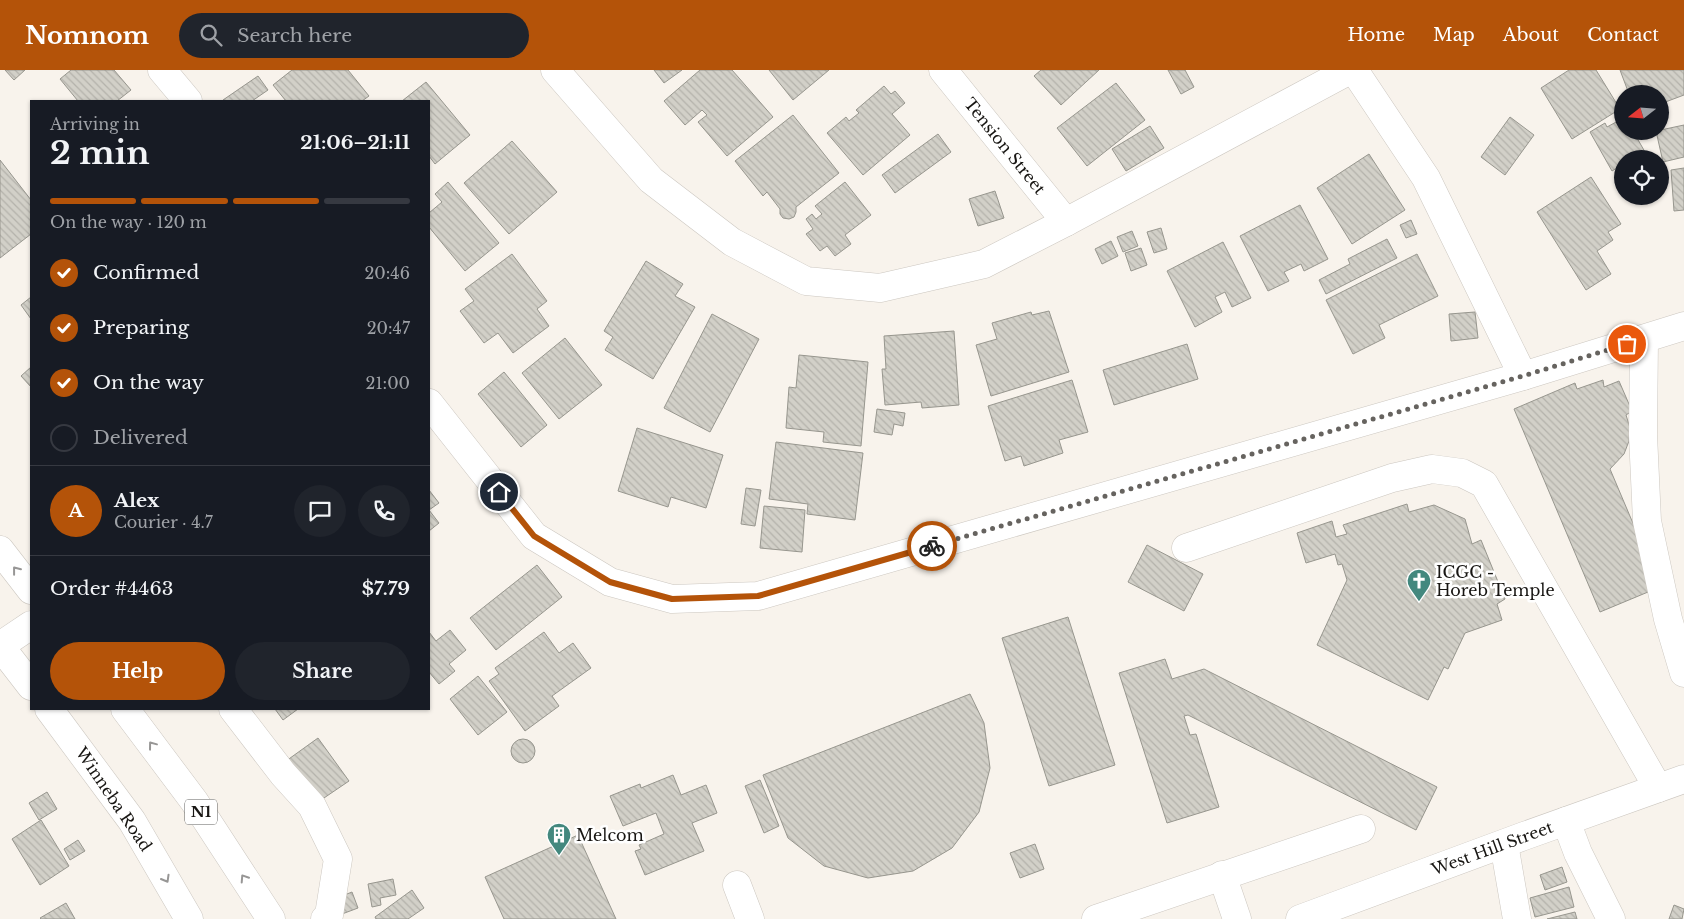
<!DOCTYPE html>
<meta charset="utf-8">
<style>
:root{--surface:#171b24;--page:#20242c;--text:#f1f3f6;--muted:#9ea1a6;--line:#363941;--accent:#b45309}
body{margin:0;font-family:"Libre Baskerville",serif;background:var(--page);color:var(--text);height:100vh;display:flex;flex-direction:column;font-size:19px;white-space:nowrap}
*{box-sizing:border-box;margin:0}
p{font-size:16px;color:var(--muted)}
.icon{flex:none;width:28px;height:28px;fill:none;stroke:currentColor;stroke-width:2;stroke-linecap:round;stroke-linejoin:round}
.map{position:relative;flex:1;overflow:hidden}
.sheet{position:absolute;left:30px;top:30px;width:400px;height:610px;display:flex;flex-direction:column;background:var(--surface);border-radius:0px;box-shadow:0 1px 4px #0004}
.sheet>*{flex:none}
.needle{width:32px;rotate:253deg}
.buttons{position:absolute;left:1614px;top:15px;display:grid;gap:10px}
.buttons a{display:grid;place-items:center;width:55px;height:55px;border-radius:50%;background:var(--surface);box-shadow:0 1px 4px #0004;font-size:25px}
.pin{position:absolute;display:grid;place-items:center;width:42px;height:42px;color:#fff;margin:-21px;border:2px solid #fff;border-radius:50%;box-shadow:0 1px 5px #0007}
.courier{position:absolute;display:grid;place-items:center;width:50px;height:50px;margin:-25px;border:4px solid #b45309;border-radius:50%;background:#fff;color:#222;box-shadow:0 1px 6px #0007}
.head em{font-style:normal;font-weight:800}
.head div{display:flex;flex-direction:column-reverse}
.head{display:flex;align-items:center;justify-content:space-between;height:85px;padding:0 20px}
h1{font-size:32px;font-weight:800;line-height:38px}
.bar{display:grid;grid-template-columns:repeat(4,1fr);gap:8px 5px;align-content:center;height:60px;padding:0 20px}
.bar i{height:6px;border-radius:4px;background:var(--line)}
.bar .current{background:var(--accent)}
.bar p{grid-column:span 4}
.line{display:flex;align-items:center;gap:12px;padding:0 20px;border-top:1px solid var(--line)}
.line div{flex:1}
.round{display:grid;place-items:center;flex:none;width:52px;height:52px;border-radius:26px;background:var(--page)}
ol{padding:0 20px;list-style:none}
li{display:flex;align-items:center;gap:15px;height:55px}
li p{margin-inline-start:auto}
li .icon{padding:5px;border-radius:50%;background:var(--accent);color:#fff;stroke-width:4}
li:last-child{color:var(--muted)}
li i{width:28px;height:28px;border:2px solid var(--line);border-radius:50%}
.primary-button{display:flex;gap:10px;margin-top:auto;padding:10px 20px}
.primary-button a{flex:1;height:58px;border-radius:30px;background:var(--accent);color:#fff;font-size:20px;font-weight:800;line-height:58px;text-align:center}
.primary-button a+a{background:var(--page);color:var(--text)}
header{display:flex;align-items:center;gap:30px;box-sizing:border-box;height:70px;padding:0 25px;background:var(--accent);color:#fff}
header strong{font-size:24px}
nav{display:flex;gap:28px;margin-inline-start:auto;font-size:18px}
.search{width:350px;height:45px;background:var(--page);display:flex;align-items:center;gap:12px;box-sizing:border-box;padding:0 18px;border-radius:28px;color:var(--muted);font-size:19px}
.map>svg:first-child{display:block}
</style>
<header>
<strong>Nomnom</strong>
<div class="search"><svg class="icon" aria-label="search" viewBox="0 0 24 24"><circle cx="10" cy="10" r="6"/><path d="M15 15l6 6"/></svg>Search here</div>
<nav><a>Home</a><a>Map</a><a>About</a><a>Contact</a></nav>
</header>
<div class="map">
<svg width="1684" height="849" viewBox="0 0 1684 849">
<defs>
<pattern id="building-back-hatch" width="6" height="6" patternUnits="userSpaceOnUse" patternTransform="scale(1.25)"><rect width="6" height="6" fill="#d2d0c8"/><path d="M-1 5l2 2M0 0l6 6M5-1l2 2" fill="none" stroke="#b4b2ab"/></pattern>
</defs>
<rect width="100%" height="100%" fill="#f8f3ec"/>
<g fill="url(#building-back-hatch)" stroke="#97968e">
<path d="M5 0H25L14 10Z"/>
<path d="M71 0H114L131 20 117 31H78L60 9Z"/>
<path d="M292 0H348L369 26 362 31H286L273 15Z"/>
<path d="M654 0H682L664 13Z"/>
<path d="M700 0H732L773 47 727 86 698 52 707 45 702 40 685 55 664 31Z"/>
<path d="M769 0H829L793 30Z"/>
<path d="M1041 0H1099L1061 35 1034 6Z"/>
<path d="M1168 0H1185L1194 17 1181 24Z"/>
<path d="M1569 0H1596L1620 39 1572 69 1541 18Z"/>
<path d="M1620 0H1684V25L1660 34V24H1629Z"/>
<path d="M258 6 268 20 252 31H224L223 30Z"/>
<path d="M426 12 470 65 435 94 429 86V31H402Z"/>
<path d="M1116 13 1145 50 1087 96 1057 58Z"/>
<path d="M884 16 891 24 895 21 905 33 892 44 910 65 863 105 827 63 846 47 849 51 859 43 856 40Z"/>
<path d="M793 45 839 103 796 137V142L794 147 789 149 783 148 780 144V139L767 122 763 126 735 91Z"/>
<path d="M1510 47 1534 65 1505 105 1481 87Z"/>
<path d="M1618 51 1622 61H1633L1645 82 1633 89H1622V95L1612 101 1590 62 1605 53 1607 57Z"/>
<path d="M1684 55V87L1663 92 1656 61Z"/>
<path d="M1150 56 1164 78 1126 101 1112 79Z"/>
<path d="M938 64 951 82 895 123 882 105Z"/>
<path d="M512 71 557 122 509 164 464 113Z"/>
<path d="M1369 84 1405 140 1352 174 1317 118Z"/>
<path d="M0 90 31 130V164L0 188Z"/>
<path d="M1684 98V140L1674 141 1671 100Z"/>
<path d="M1591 107 1621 154 1608 162 1613 170 1597 181 1611 204 1586 220 1537 142Z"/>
<path d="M448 112 499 173 465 201 429 157V143L442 132 435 124Z"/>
<path d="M845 112 871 145 845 165 851 174 835 186 827 176 820 181 806 164 813 159 806 149 812 144 816 149 822 144 815 136Z"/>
<path d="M995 121 1004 148 978 156 969 129Z"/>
<path d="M1300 135 1328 189 1304 201 1301 194 1284 202 1289 211 1268 221 1240 166Z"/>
<path d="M1411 150 1417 164 1406 168 1400 155Z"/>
<path d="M1161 158 1167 179 1154 183 1147 162Z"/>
<path d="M1132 161 1138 176 1123 182 1117 167Z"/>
<path d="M1387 169 1397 188 1326 224 1319 210 1350 194 1348 189Z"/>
<path d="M1111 171 1118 186 1102 194 1095 179Z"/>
<path d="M1223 172 1251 228 1232 237 1225 222 1215 227 1222 242 1195 257 1167 201Z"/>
<path d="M1141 178 1147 195 1131 201 1125 183Z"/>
<path d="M512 184 547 231 537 239 549 256 513 283 498 263 484 273 460 241 474 231 465 219Z"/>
<path d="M1417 184 1438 226 1379 255 1385 268 1353 284 1326 230Z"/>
<path d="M646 191 683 214 675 226 695 237 653 309 605 280 613 267 604 261Z"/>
<path d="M31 227V249L21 235Z"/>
<path d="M1049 241 1069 302 991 326 976 275 997 269 992 253 1031 242 1032 245Z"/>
<path d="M1475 242 1478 268 1451 271 1449 244Z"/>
<path d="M712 244 759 269 710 362 664 338Z"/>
<path d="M954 261 959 335 922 338 921 332 885 335 882 299H886L884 266Z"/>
<path d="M565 268 602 315 559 349 522 303Z"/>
<path d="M1187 274 1198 309 1114 335 1103 300Z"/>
<path d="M799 285 868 292 861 376 823 372 824 362 786 358 789 317 796 318Z"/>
<path d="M31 297V317L21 306Z"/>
<path d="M504 302 547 355 521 377 478 324Z"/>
<path d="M1072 310 1088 362 1059 370 1063 383 1024 396 1021 386 1005 391 988 336Z"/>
<path d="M1603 310 1604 317 1619 311 1632 341 1626 345 1630 358 1629 371 1624 384 1610 399 1660 517 1600 542 1514 339 1575 313 1577 319Z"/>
<path d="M877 339 905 343 903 356 894 354 892 365 874 362Z"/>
<path d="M637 358 723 385 706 438 671 427 668 437 618 421Z"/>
<path d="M776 372 863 383 855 450 807 444 808 434 769 429Z"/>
<path d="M746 418 761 420 755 456 741 454Z"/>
<path d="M429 420 439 433 429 440 439 453 429 461Z"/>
<path d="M1407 434 1409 442 1434 435 1465 449 1472 474 1481 470 1505 529 1497 534 1502 550 1465 563 1448 599 1444 597 1428 630 1317 575 1347 510 1342 494 1338 495 1335 484 1306 493 1297 463 1332 451 1336 467 1347 464 1343 455Z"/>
<path d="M764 436 805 440 802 482 760 478Z"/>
<path d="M1147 475 1203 504 1184 541 1128 512Z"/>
<path d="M537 495 562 527 496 580 470 548Z"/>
<path d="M1068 547 1115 695 1049 716 1002 568Z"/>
<path d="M450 560 466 580 449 594 455 601 439 614 429 602V562L436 571Z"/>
<path d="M544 562 559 583 573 573 591 598 552 626 559 636 525 661 489 611 499 604 495 598Z"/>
<path d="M1165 589 1172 609 1204 599 1437 717 1416 760 1188 645 1184 646 1190 665 1196 664 1219 737 1167 753 1119 603Z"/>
<path d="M478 606 507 642 478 665 450 629Z"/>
<path d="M970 624 984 653 990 698 979 742 952 778 913 801 868 808 824 796 788 768 763 705Z"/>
<path d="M275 639H298L283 650Z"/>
<path d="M318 668 349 711 321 730 286 691Z"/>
<circle cx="523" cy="681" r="12"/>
<path d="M673 705 681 725 706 715 717 743 692 753 704 781 645 805 635 781 641 779 639 775 664 764 656 743 623 756 610 726 640 714 641 718Z"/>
<path d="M760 710 779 756 764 763 745 716Z"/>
<path d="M47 722 57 739 39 750 29 733Z"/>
<path d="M41 750 69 796 40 815 12 769Z"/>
<path d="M578 765 616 849H504L485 807Z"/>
<path d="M78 770 85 781 70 790 64 779Z"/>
<path d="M1035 774 1044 799 1020 808 1010 783Z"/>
<path d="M1562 797 1567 812 1545 820 1540 805Z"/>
<path d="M393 809 396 825 380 828 381 835 372 837 368 814Z"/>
<path d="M1569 817 1574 837 1535 847 1530 828Z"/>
<path d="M412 820 424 838 408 849H376L375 847Z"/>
<path d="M352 822 358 838 342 844 337 828Z"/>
<path d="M66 833 75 849H41L40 848Z"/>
<path d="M1674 835 1684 839 1682 849H1669Z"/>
<path d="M1575 842 1577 849H1547Z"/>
</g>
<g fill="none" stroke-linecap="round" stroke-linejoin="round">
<defs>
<g id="minor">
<path d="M162 0 188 31"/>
<path d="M555 0 651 110 732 172 806 211 880 218 984 194 1066 152 1350 0"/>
<path d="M943 0 1066 152"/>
<path d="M1354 0 1426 108 1523 306"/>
<path d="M1644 269 1643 365 1647 451 1668 549 1684 603"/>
<path d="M429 333 534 466 610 512 672 529 758 526 1523 306 1684 256"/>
<path d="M1186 478 1392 408 1432 399 1462 403 1484 414 1658 718"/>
<path d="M233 639 283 704 312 736 338 789 329 845 325 849"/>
<path d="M1566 751 1578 783 1611 849"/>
<path d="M1504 774 1517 849"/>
<path d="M1222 805 1237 849"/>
<path d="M737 815 750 849"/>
<path d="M1096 849 1361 759"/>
<path d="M1300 849 1524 766 1684 709"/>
</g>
<g id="highway">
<path d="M0 480 31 520"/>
<path d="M0 576 31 616"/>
<path d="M0 576 31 555"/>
<path d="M49 639 132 751 189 849"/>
<path d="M125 639 194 731 271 849"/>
</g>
</defs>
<use href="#minor" stroke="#ccc7c0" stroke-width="29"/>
<use href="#highway" stroke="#ccc7c0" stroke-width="29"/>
<use href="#minor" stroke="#fff" stroke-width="28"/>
<use href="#highway" stroke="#fff" stroke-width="28"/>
</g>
<defs><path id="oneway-chevron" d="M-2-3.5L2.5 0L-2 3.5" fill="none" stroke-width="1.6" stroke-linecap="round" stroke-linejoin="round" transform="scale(1.25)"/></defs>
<g stroke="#979695">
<use href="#oneway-chevron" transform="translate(16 500) rotate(-128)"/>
<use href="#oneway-chevron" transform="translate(152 675) rotate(-127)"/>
<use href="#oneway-chevron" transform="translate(244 808) rotate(-123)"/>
<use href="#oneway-chevron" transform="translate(166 809) rotate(60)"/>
</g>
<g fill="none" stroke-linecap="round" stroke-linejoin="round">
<path stroke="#66635f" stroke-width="5" stroke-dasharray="0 9" d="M932 476 1523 306 1627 274"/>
<path stroke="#b45309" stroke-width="6" d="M499 422 534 466 610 512 672 529 758 526 932 476"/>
</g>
<defs>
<symbol id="church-pin" viewBox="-11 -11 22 30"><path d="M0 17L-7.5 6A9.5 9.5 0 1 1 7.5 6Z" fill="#43887e" stroke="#fff"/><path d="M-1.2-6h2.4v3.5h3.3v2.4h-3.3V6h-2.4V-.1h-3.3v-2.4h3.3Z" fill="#fff"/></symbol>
<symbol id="building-pin" viewBox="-11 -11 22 30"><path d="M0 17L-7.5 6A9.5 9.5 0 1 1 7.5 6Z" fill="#43887e" stroke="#fff"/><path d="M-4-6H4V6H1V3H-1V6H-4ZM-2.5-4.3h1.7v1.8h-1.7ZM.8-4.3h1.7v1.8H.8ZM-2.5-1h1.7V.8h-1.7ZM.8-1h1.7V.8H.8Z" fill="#fff"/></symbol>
</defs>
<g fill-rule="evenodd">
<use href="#church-pin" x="1405" y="497" width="28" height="38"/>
<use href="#building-pin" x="545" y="751" width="28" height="38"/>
</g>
<g text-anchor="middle" stroke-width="5" stroke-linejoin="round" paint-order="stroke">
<rect fill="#fff" stroke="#5d5c5a" stroke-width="1" x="185" y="729.5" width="32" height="25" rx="4"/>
<g font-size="15" font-weight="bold" fill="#181613">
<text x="201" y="747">N1</text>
</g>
<g font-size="16" fill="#181613" stroke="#fff">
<text transform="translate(1005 76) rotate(51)" y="6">Tension Street</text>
<text transform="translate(114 729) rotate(56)" y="6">Winneba Road</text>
<text transform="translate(1492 778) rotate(-20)" y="6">West Hill Street</text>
</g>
<g font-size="16" fill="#181613" stroke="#fff" text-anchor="start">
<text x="1436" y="508">ICGC -<tspan x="1436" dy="18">Horeb Temple</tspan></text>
<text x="576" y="771">Melcom</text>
</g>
</g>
</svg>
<div class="buttons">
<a><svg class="needle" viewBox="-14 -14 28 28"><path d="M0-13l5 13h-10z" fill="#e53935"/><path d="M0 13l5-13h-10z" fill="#9ea1a6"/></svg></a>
<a><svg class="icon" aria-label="locate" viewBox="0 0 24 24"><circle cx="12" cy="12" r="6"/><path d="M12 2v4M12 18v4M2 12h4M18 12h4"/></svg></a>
</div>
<div class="pin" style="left:1627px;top:274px;background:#ea580c"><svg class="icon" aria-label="bag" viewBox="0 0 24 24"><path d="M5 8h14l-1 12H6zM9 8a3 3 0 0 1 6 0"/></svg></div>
<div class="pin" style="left:499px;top:422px;background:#1f2937"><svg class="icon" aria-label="home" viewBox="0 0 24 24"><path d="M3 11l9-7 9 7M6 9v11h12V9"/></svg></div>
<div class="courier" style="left:932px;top:476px"><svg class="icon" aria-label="bike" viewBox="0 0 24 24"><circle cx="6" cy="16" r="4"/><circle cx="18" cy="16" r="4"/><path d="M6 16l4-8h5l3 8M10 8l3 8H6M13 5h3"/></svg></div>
<section class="sheet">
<div class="head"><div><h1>2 min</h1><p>Arriving in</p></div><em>21:06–21:11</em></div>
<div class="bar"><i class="current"></i><i class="current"></i><i class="current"></i><i></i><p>On the way · 120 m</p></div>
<ol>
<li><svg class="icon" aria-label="check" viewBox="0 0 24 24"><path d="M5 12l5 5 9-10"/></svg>Confirmed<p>20:46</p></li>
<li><svg class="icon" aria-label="check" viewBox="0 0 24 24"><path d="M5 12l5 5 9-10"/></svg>Preparing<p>20:47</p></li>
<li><svg class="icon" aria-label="check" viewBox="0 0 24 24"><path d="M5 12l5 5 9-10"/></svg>On the way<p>21:00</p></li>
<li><i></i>Delivered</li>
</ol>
<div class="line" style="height:90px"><b class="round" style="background:var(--accent);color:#fff">A</b><div><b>Alex</b><p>Courier · 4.7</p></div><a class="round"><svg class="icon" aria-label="chat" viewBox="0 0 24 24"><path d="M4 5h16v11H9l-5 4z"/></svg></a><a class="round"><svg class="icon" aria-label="phone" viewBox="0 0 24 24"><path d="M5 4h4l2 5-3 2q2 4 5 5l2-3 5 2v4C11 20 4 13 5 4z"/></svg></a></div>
<div class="line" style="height:65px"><div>Order #4463</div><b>$7.79</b></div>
<div class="primary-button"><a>Help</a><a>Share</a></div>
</section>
</div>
